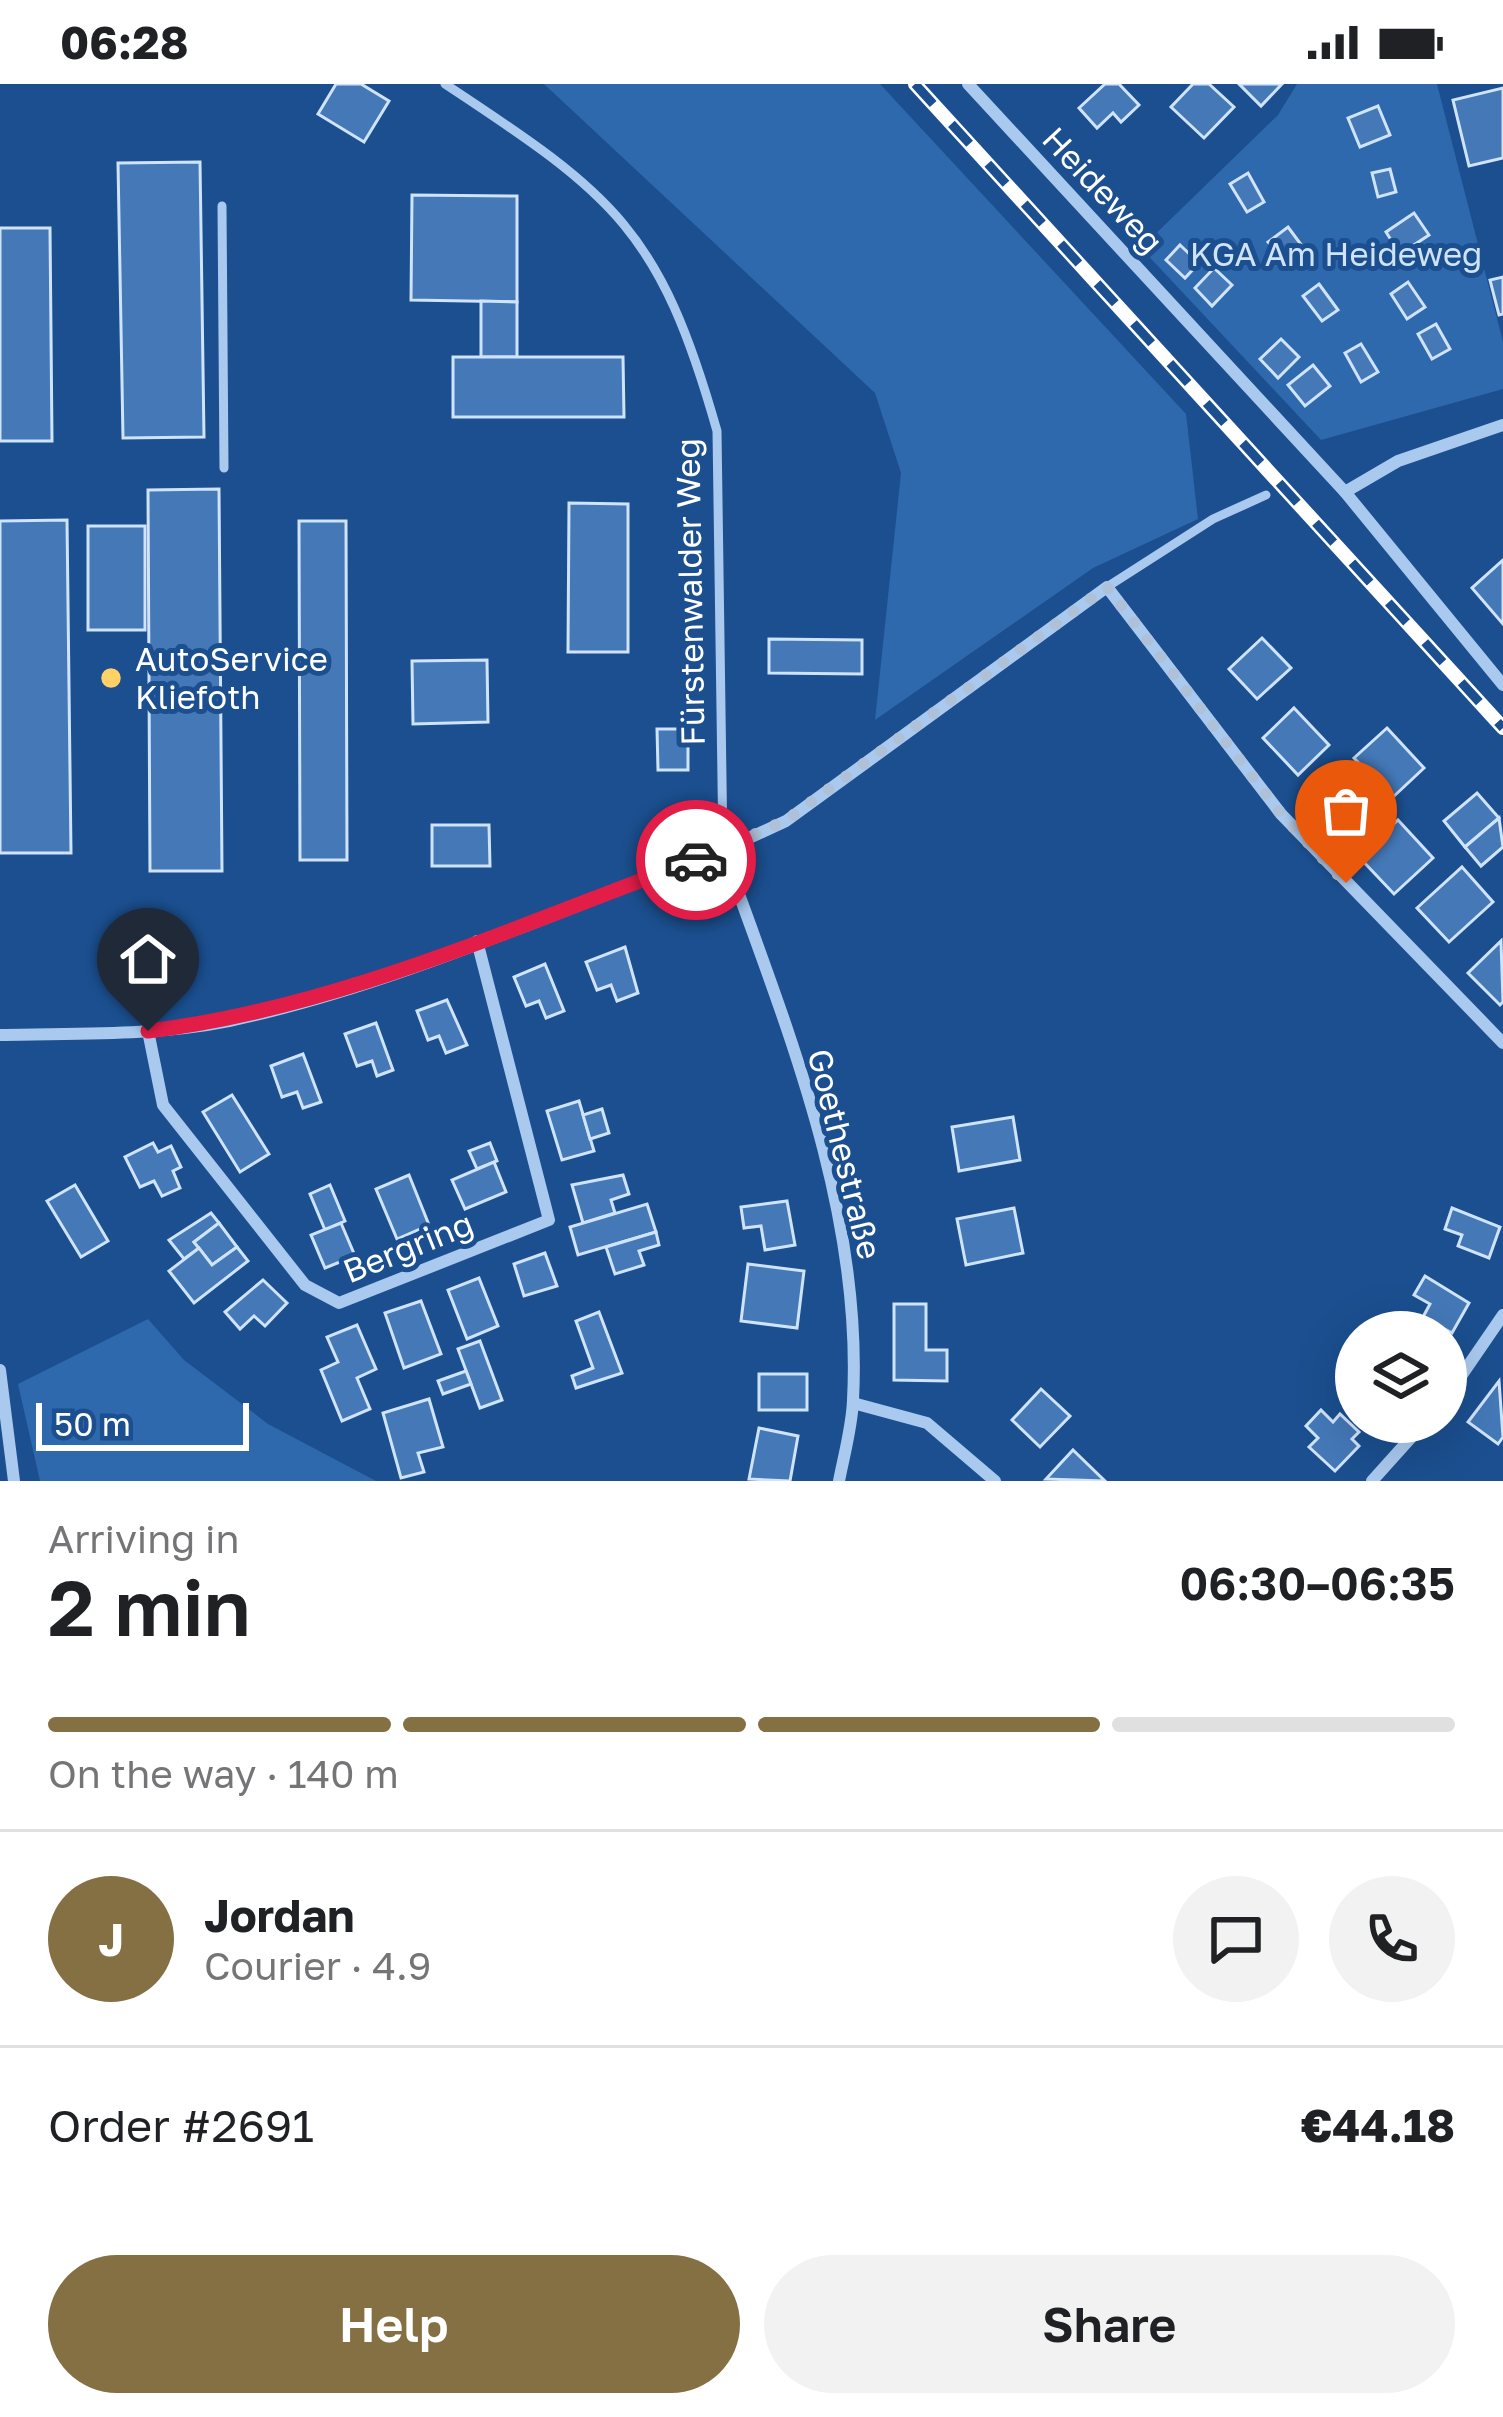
<!DOCTYPE html>
<meta charset="utf-8">
<style>
:root{--surface:#fff;--page:#f2f2f2;--text:#202124;--muted:#757577;--line:#e0e0e0;--accent:#847042}
body{margin:0;font-family:"Golos Text",sans-serif;background:var(--page);color:var(--text);height:100vh;display:flex;flex-direction:column;font-size:45px;white-space:nowrap}
*{box-sizing:border-box;margin:0}
p{font-size:39px;color:var(--muted)}
.icon{flex:none;width:66px;height:66px;fill:none;stroke:currentColor;stroke-width:2;stroke-linecap:round;stroke-linejoin:round}
.map{position:relative;height:1397px;overflow:hidden}
.side{display:flex;flex-direction:column;background:var(--surface);flex:1}
.side>*{flex:none}
.fabs{position:absolute;left:1335px;top:1227px;display:grid;gap:24px}
.fabs a{display:grid;place-items:center;width:132px;height:132px;border-radius:50%;background:var(--surface);box-shadow:0 12px 48px #0002;font-size:60px}
.scale{position:absolute;left:36px;bottom:30px;width:213px;box-sizing:border-box;padding-left:12px;border:6px solid #fff;border-top:0;font-size:33px;line-height:42px;white-space:nowrap;color:#fff;-webkit-text-stroke:9px #1b4f8f;paint-order:stroke}
.pin{position:absolute;display:grid;place-items:center;width:102px;height:102px;color:#fff;margin:-123px -51px;border-radius:50% 50% 50% 0;rotate:-45deg;box-shadow:0 0 12px #0007}
.pin .icon{rotate:45deg}
.courier{position:absolute;display:grid;place-items:center;width:120px;height:120px;margin:-60px;border:9px solid #e11d48;border-radius:50%;background:#fff;color:#222;box-shadow:0 3px 15px #0007}
.overview em{font-style:normal;font-weight:600}
.overview div{display:flex;flex-direction:column-reverse}
.overview{display:flex;align-items:center;justify-content:space-between;height:204px;padding:0 48px}
h1{font-size:78px;font-weight:600;line-height:90px}
.bar{display:grid;grid-template-columns:repeat(4,1fr);gap:18px 12px;align-content:center;height:144px;padding:0 48px}
.bar i{height:15px;border-radius:9px;background:var(--line)}
.bar .on{background:var(--accent)}
.bar p{grid-column:span 4}
.line{display:flex;align-items:center;gap:30px;padding:0 48px;border-top:3px solid var(--line)}
.line div{flex:1}
.round{display:grid;place-items:center;flex:none;width:126px;height:126px;border-radius:63px;background:var(--page)}
.primary-button{display:flex;gap:24px;margin-top:auto;padding:24px 48px}
.primary-button a{flex:1;height:138px;border-radius:72px;background:var(--accent);color:#fff;font-size:48px;font-weight:600;line-height:138px;text-align:center}
.primary-button a+a{background:var(--page);color:var(--text)}
.status{display:flex;justify-content:space-between;align-items:center;height:84px;padding:0 60px;background:var(--surface);direction:ltr}
.status svg{height:33px;fill:currentColor}
.map>svg:first-child{display:block}
</style>
<div class="status"><b>06:28</b><svg viewBox="0 0 49 12"><path d="M0 12V9h3v3zM5 12V6h3v6zM10 12V3h3v9zM15 12V0h3v12zM26 1h20v11H26zM47 4h2v5h-2z"/></svg></div>
<div class="map">
<svg width="1503" height="1397" viewBox="0 0 1503 1397">
<rect width="100%" height="100%" fill="#1b4f8f"/>
<g fill="#2e69ad">
<path d="M544 0H880L1186 330 1198 435 1093 484 875 636 901 389 875 309Z"/>
<path d="M1297 0H1437L1503 258V305L1321 356 1141 164 1278 31Z"/>
<path d="M148 1235 184 1276 268 1340 376 1397H40L18 1300Z"/>
</g>
<g fill="#4478b7" stroke="#cfe3fa" stroke-width="3">
<path d="M336 0H361L389 17 364 58 318 30Z"/>
<path d="M1105 0H1119L1139 21 1121 38 1113 29 1097 44 1079 24Z"/>
<path d="M1193 0H1209L1234 23 1204 54 1171 23Z"/>
<path d="M1239 0H1282L1261 22Z"/>
<path d="M1503 4V74L1469 82 1453 16Z"/>
<path d="M1378 22 1390 51 1360 63 1348 34Z"/>
<path d="M200 78 204 353 123 354 118 79Z"/>
<path d="M1390 85 1396 108 1378 113 1372 89Z"/>
<path d="M1248 89 1264 118 1247 128 1230 100Z"/>
<path d="M412 111 517 112V218L411 216Z"/>
<path d="M1414 129 1429 151 1400 170 1386 148Z"/>
<path d="M1288 143 1308 170 1289 185 1268 158Z"/>
<path d="M0 144H50L52 357H0Z"/>
<path d="M1180 161 1199 179 1185 194 1166 176Z"/>
<path d="M1214 184 1232 201 1212 222 1195 204Z"/>
<path d="M1503 193V230L1499 231 1490 196Z"/>
<path d="M1408 198 1425 223 1407 235 1391 210Z"/>
<path d="M1319 200 1338 226 1322 237 1303 212Z"/>
<path d="M481 217 517 218V273H481Z"/>
<path d="M1436 240 1450 265 1432 275 1418 250Z"/>
<path d="M1281 255 1299 273 1278 294 1260 275Z"/>
<path d="M1361 260 1378 288 1361 298 1345 269Z"/>
<path d="M453 273H623L624 333H453Z"/>
<path d="M1313 281 1330 302 1305 322 1288 301Z"/>
<path d="M219 405 222 787H150L148 406Z"/>
<path d="M569 419 628 420V568H568Z"/>
<path d="M67 436 71 769H0V437Z"/>
<path d="M299 437H346L347 776H300Z"/>
<rect x="88" y="442" width="57" height="104"/>
<path d="M1503 476V540L1472 504Z"/>
<path d="M1262 554 1291 584 1257 615 1229 585Z"/>
<path d="M769 555 862 556V590L769 589Z"/>
<path d="M487 576 488 638 413 640 412 577Z"/>
<path d="M1294 624 1329 661 1298 691 1263 654Z"/>
<path d="M1387 644 1424 684 1392 714 1354 674Z"/>
<path d="M657 645H688V686H658Z"/>
<path d="M1477 709 1499 734 1465 763 1444 737Z"/>
<path d="M1499 734 1503 763 1481 782 1465 763Z"/>
<path d="M1398 736 1433 774 1394 810 1359 773Z"/>
<path d="M432 741H489L490 782H432Z"/>
<path d="M1462 783 1493 818 1449 858 1417 824Z"/>
<path d="M1501 857 1503 918 1500 921 1468 889Z"/>
<path d="M625 863 638 909 617 917 611 901 597 906 586 878Z"/>
<path d="M545 880 564 927 546 934 539 917 526 922 514 893Z"/>
<path d="M447 916 467 961 446 969 439 952 428 956 417 927Z"/>
<path d="M376 939 393 986 377 992 372 977 357 982 345 950Z"/>
<path d="M303 970 321 1018 303 1024 297 1008 282 1013 271 982Z"/>
<path d="M232 1011 269 1070 240 1088 203 1028Z"/>
<path d="M579 1017 594 1067 562 1076 547 1027Z"/>
<path d="M602 1025 609 1049 590 1055 583 1031Z"/>
<path d="M1013 1033 1020 1076 959 1087 952 1043Z"/>
<path d="M153 1059 158 1068 171 1062 181 1083 173 1087 180 1104 162 1112 154 1097 140 1103 125 1073Z"/>
<path d="M490 1059 497 1077 477 1085 469 1067Z"/>
<path d="M494 1078 506 1108 465 1125 452 1096Z"/>
<path d="M409 1091 429 1141 397 1155 376 1105Z"/>
<path d="M623 1091 629 1110 611 1116 615 1129 583 1139 572 1101Z"/>
<path d="M75 1101 108 1157 81 1173 47 1117Z"/>
<path d="M330 1101 345 1137 325 1146 310 1110Z"/>
<path d="M787 1117 795 1161 765 1166 761 1142 744 1144 741 1123Z"/>
<path d="M647 1120 656 1148 578 1171 570 1143Z"/>
<path d="M1014 1124 1023 1169 966 1181 957 1135Z"/>
<path d="M1452 1124 1500 1143 1489 1174 1458 1162 1462 1151 1445 1145Z"/>
<path d="M211 1129 219 1139 194 1158 199 1164 184 1175 169 1156Z"/>
<path d="M219 1139 237 1163 212 1181 194 1158Z"/>
<path d="M341 1139 355 1172 325 1184 311 1151Z"/>
<path d="M656 1148 659 1161 639 1167 644 1181 615 1190 606 1163Z"/>
<path d="M237 1163 248 1177 194 1219 169 1187 199 1164 212 1181Z"/>
<path d="M545 1169 557 1202 524 1212 514 1180Z"/>
<path d="M748 1180 804 1187 797 1244 741 1237Z"/>
<path d="M1425 1192 1469 1219 1452 1249 1423 1233 1430 1220 1414 1211Z"/>
<path d="M479 1194 498 1242 467 1255 448 1206Z"/>
<path d="M263 1196 287 1219 265 1242 254 1232 240 1245 225 1228Z"/>
<path d="M421 1217 441 1270 404 1284 385 1229Z"/>
<path d="M894 1220H926V1266H947V1297L894 1296Z"/>
<path d="M599 1228 622 1289 576 1304 572 1292 593 1284 576 1237Z"/>
<path d="M357 1241 376 1285 357 1294 370 1325 342 1337 321 1286 338 1278 327 1253Z"/>
<path d="M480 1257 502 1316 480 1324 458 1265Z"/>
<path d="M466 1287 471 1300 443 1310 438 1297Z"/>
<rect x="759" y="1290" width="48" height="36"/>
<path d="M1499 1297 1503 1353 1498 1360 1468 1338Z"/>
<path d="M1041 1305 1070 1332 1040 1363 1012 1336Z"/>
<path d="M429 1315 443 1363 418 1369 424 1388 401 1394 383 1329Z"/>
<path d="M1321 1326 1333 1338 1340 1330 1359 1348 1352 1355 1359 1362 1335 1387 1309 1363 1318 1354 1306 1342Z"/>
<path d="M759 1344 798 1352 790 1397 749 1395Z"/>
<path d="M1073 1366 1105 1397 1046 1395Z"/>
</g>
<g fill="none" stroke-linecap="round" stroke-linejoin="round">
<g stroke="#a9c9ee" stroke-width="9">
<path d="M445 0C615 112 660 146 717 347L723 766"/>
<path d="M222 122 224 384"/>
<path d="M1107 503 1213 435 1266 411"/>
</g>
<g stroke="#a9c9ee" stroke-width="12">
<path d="M968 0 1345 408 1503 601"/>
<path d="M1345 408 1398 377 1503 341"/>
<path d="M723 766C786 942 863 1126 853 1316 852 1343 844 1371 839 1397"/>
<path d="M148 947 163 1021 305 1201 339 1219 549 1136 477 857"/>
<path d="M0 951C76 949 154 952 229 937 395 902 563 824 723 766L786 737 1107 503 1281 730 1503 959"/>
<path d="M0 1286 14 1397"/>
<path d="M1446 1314 1503 1231"/>
<path d="M853 1319 927 1339 995 1397"/>
<path d="M1372 1397 1425 1338"/>
</g>
<defs>
<path id="rail" d="M915 0 1503 644"/>
</defs>
<use href="#rail" stroke="#fff" stroke-width="14"/>
<use href="#rail" stroke="#1b4f8f" stroke-width="9" stroke-dasharray="27" stroke-linecap="butt"/>
</g>
<g fill="none" stroke-linecap="round" stroke-linejoin="round">
<path stroke="#afc1d8" stroke-width="12" stroke-dasharray="0 21.6" d="M696 776 785 737 1107 503 1281 730 1346 799"/>
<path stroke="#e11d48" stroke-width="15" d="M148 947C339 924 517 841 696 776"/>
</g>
<circle fill="#ffd166" stroke="#1b4f8f" stroke-width="4.5" cx="111" cy="594" r="12"/>
<g text-anchor="middle" stroke-width="10" stroke-linejoin="round" paint-order="stroke">
<g font-size="33" fill="#fff" stroke="#1b4f8f">
<text transform="translate(1103 106) rotate(47)" y="12">Heideweg</text>
<text transform="translate(690 508) rotate(-91)" y="12">Fürstenwalder Weg</text>
<text transform="translate(845 1070) rotate(76)" y="12">Goethestraße</text>
<text transform="translate(408 1163) rotate(-22)" y="12">Bergring</text>
</g>
<g font-size="33" fill="#cfe3fa" stroke="#1b4f8f">
<text x="1336" y="182">KGA Am Heideweg</text>
</g>
<g font-size="33" fill="#fff" stroke="#1b4f8f" text-anchor="start">
<text x="135" y="587">AutoService<tspan x="135" dy="38">Kliefoth</tspan></text>
</g>
</g>
</svg>
<div class="fabs">
<a><svg class="icon" aria-label="layers" viewBox="0 0 24 24"><path d="M12 4l9 5-9 5-9-5zM3 14l9 5 9-5"/></svg></a>
</div>
<div class="scale">50 m</div>
<div class="pin" style="left:1346px;top:799px;background:#ea580c"><svg class="icon" aria-label="bag" viewBox="0 0 24 24"><path d="M5 8h14l-1 12H6zM9 8a3 3 0 0 1 6 0"/></svg></div>
<div class="pin" style="left:148px;top:947px;background:#1f2937"><svg class="icon" aria-label="home" viewBox="0 0 24 24"><path d="M3 11l9-7 9 7M6 9v11h12V9"/></svg></div>
<div class="courier" style="left:696px;top:776px"><svg class="icon" aria-label="car" viewBox="0 0 24 24"><path d="M5 17H2v-5l4-1 3-4h7l3 4 3 1v5h-3M9 17h6M6 11h13"/><circle cx="7" cy="17" r="2"/><circle cx="17" cy="17" r="2"/></svg></div>
</div>
<section class="side">
<div class="overview"><div><h1>2 min</h1><p>Arriving in</p></div><em>06:30–06:35</em></div>
<div class="bar"><i class="on"></i><i class="on"></i><i class="on"></i><i></i><p>On the way · 140 m</p></div>
<div class="line" style="height:216px"><b class="round" style="background:var(--accent);color:#fff">J</b><div><b>Jordan</b><p>Courier · 4.9</p></div><a class="round"><svg class="icon" aria-label="chat" viewBox="0 0 24 24"><path d="M4 5h16v11H9l-5 4z"/></svg></a><a class="round"><svg class="icon" aria-label="phone" viewBox="0 0 24 24"><path d="M5 4h4l2 5-3 2q2 4 5 5l2-3 5 2v4C11 20 4 13 5 4z"/></svg></a></div>
<div class="line" style="height:156px"><div>Order #2691</div><b>€44.18</b></div>
<div class="primary-button"><a>Help</a><a>Share</a></div>
</section>
